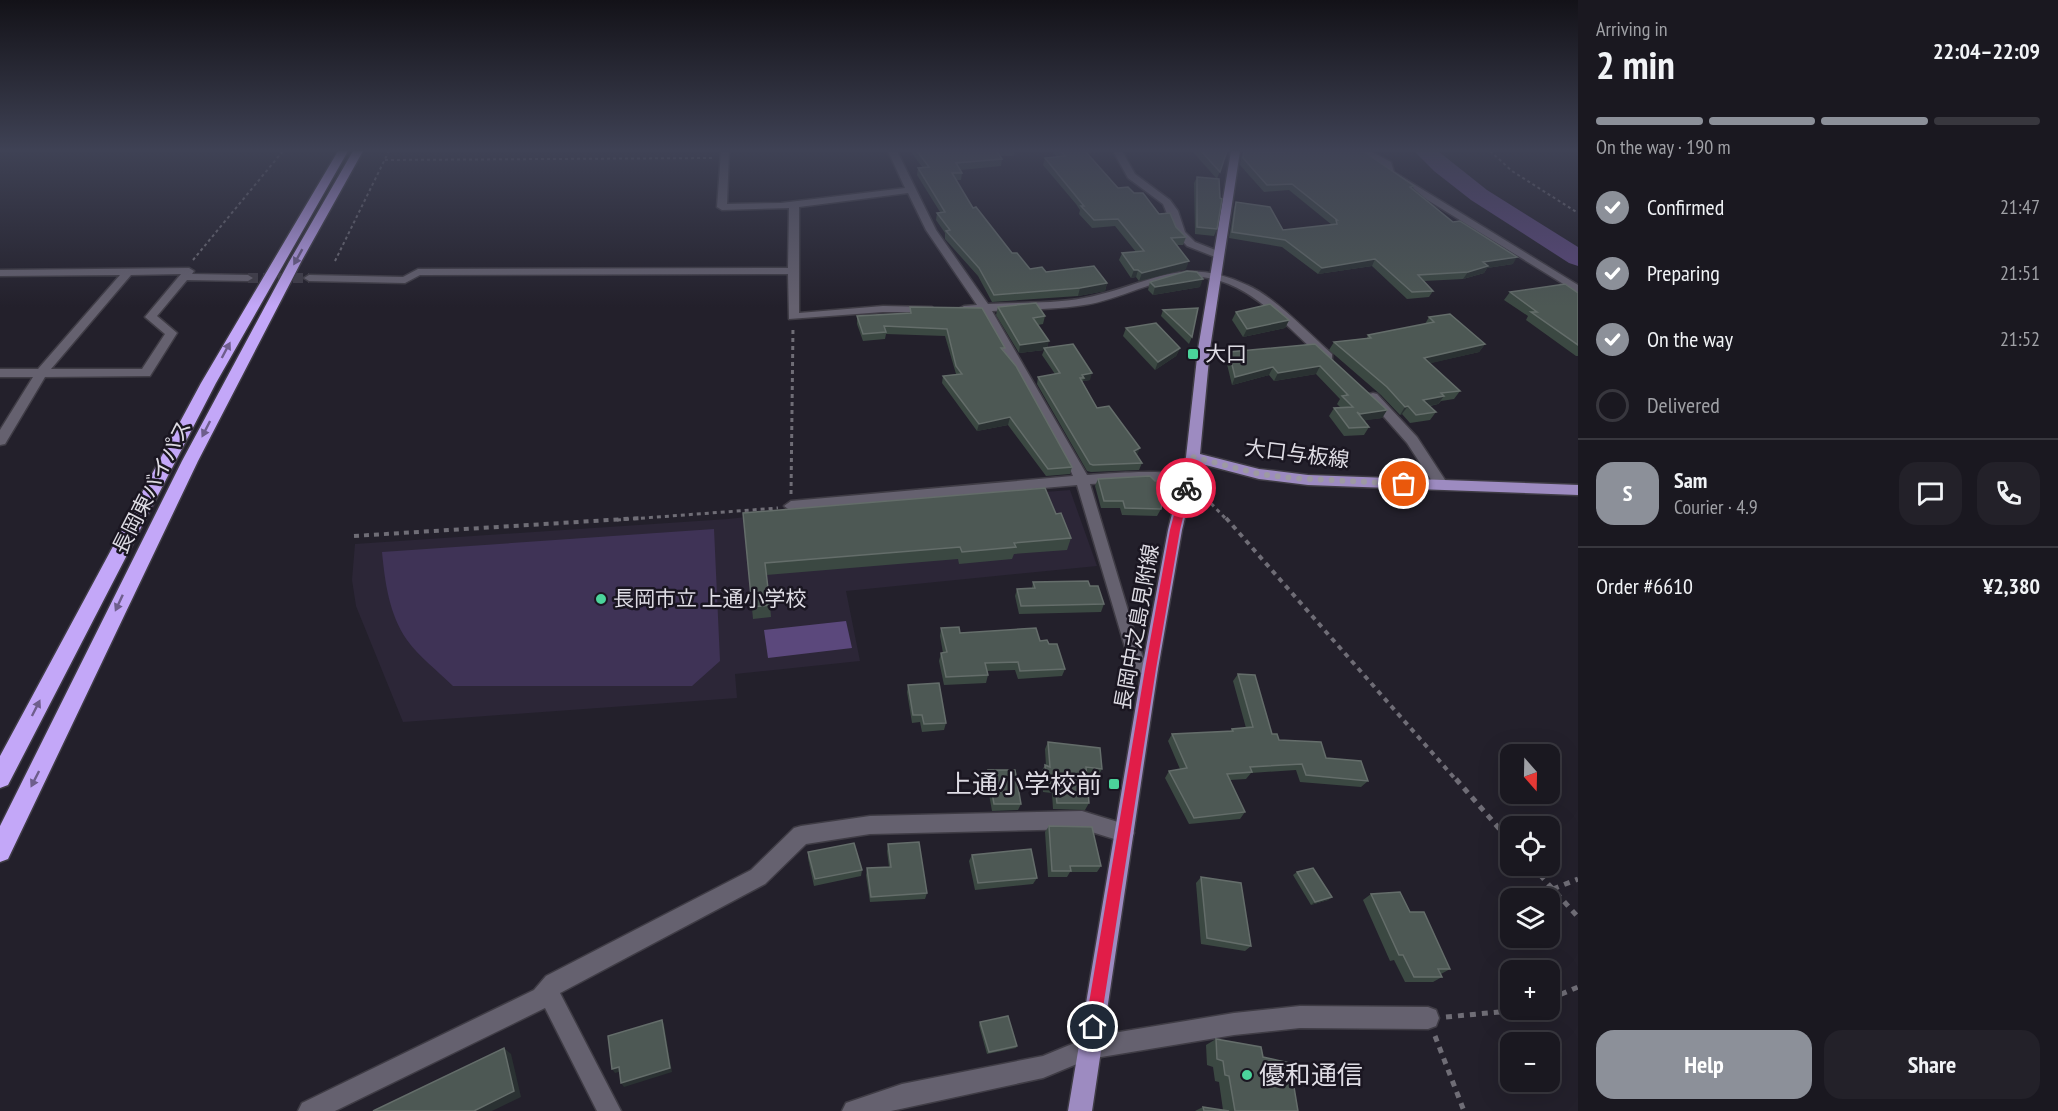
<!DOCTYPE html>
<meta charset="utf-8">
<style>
:root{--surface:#1a1820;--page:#232129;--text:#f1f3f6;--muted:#9fa0a5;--line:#38373e;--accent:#8c9099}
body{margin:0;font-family:"PT Sans Narrow","Noto Sans JP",sans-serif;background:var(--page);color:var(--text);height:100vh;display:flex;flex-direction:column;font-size:22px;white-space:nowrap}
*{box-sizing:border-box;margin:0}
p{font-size:20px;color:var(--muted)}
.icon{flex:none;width:33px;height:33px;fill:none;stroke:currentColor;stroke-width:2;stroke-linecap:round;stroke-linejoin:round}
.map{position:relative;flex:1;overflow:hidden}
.details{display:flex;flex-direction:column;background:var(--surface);width:480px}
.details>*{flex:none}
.needle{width:39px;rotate:160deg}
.tools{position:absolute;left:1500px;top:744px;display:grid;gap:12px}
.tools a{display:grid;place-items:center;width:60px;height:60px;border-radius:12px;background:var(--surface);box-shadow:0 6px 24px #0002,0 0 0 2px var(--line);font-size:30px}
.pin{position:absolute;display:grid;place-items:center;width:51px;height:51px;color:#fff;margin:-26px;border:3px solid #fff;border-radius:50%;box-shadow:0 2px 6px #0007}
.courier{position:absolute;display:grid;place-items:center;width:60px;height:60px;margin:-30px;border:4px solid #e11d48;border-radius:50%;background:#fff;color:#222;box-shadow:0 2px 8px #0007}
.headline em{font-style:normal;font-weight:700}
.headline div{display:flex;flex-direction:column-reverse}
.headline{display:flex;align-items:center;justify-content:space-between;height:102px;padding:0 18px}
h1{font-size:39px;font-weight:700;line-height:45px}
.bar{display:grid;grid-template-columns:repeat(4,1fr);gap:9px 6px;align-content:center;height:72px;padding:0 18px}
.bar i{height:8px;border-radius:4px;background:var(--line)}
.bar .current{background:var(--accent)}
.bar p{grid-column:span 4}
.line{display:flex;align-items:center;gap:15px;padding:0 18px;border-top:2px solid var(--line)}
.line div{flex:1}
.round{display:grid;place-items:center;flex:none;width:63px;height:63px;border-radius:18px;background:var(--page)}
ol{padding:0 18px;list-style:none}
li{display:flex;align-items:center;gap:18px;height:66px}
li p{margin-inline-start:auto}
li .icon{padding:6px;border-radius:50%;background:var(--accent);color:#fff;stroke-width:4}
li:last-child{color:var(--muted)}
li i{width:33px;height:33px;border:3px solid var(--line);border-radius:50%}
.cta{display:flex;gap:12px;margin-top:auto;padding:12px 18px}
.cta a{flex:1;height:69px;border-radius:18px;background:var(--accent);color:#fff;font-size:24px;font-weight:700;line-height:69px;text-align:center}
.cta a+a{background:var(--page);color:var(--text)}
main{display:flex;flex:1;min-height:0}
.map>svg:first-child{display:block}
</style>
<main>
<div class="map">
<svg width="1578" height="1111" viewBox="0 0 1578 1111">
<rect width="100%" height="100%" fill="#23202b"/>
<path fill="#2c2637" d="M1070 490 1097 566 846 591 860 661 735 674 737 698 403 722 356 606 352 580 355 544 728 519 799 511Z"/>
<path fill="#3f3356" d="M714 529 720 661 692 686H453C438 671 419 657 407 640 389 614 385 582 382 552Z"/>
<path fill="#5b487c" d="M846 621 852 648 768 658 764 630Z"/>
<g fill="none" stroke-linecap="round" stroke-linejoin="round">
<path fill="#5b487c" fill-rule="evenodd" d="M1414 151H1438L1487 190 1578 247V266L1569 263 1471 200 1434 171Z"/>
<path stroke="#3f3c47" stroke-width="10" stroke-dasharray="10 5" stroke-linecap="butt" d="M248 278H309"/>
<defs>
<g id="minor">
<path d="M721 151H729L727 204 781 203 905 188 888 151H897L936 230 988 304C1019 302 1053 304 1084 298 1148 286 1180 253 1247 285 1275 297 1309 334 1332 354V360H1324C1291 331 1257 289 1213 279 1170 268 1126 299 1084 305 1054 310 1022 309 992 311L1087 475C1106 474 1183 466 1194 481L1187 486 1147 481 1090 484 1139 647 1144 659 1156 664 1158 669 1156 674C1147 677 1140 672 1132 669L1130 664 1077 485 791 511 784 506 791 501 1073 476 1065 458 981 311 964 312 958 309 964 306 977 305 926 230 908 193 799 207V313L883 306 932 307 934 309 928 312H883L789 319 788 274 420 275 405 283 309 281 304 278 309 275 403 277 418 269 788 268 789 208 722 210 717 207Z"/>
<path d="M1113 151H1122L1135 174 1170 200 1178 211 1185 232 1195 242 1223 253V257H1215L1187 246 1175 233 1163 204 1128 178Z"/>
<path d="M1359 151H1370L1391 162 1394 172 1578 285V293L1387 175 1384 165Z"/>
<path d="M189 268 194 271 192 274 248 275 253 278 248 281 187 280 157 316 177 333 150 376 45 377 5 444 0 445V430L33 377H0V369H38L120 275 0 276V270ZM181 274 145 317 165 334 142 369H51L131 275Z"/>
<path d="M1373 393 1377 394 1417 437 1449 486 1447 489H1437L1407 443 1369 400 1367 397 1369 394Z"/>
<path d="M1082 811 1131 826 1134 833 1131 840 1124 842 1082 829 870 834 806 844 765 884 562 992 560 993 621 1111H597L545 1008 335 1111H298L302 1103 534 990 546 976 751 870 794 828 801 826 870 816Z"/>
<path d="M1300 1006 1428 1007 1436 1010 1439 1018 1436 1026 1428 1029 1300 1028 1234 1035 1089 1059 1043 1078 891 1111H842L846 1103 902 1084 1043 1056 1089 1037 1234 1013Z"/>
</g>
<path id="major" d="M1231 151H1240L1210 349 1200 454 1259 469 1308 475 1578 485V495L1308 485 1259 479 1198 463 1182 530 1158 669 1092 1111H1068L1142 669 1168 530 1186 457 1198 349Z"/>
<g id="highway">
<path d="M338 151H348L216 383 8 785 0 788V756L34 693 201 383Z"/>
<path d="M353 151H363L301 262 198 461 8 859 0 862V826L182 461 289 262Z"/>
</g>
</defs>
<use href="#minor" stroke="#3f3c45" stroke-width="3"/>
<use href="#major" stroke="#3f3c45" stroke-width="3"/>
<use href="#highway" stroke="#3f3c45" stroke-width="3"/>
<g stroke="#6f6d76" stroke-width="2" stroke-dasharray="3 3" stroke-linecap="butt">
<path d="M1490 151 1512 171 1578 213"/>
<path d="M385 160 712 158"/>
<path d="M193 260 283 151"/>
<path d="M335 261 389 151"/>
</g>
<g stroke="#6f6d76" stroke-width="3" stroke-dasharray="4 4" stroke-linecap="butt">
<path d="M1200 492 1227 520"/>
<path d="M791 494 793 327"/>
<path d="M617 520 778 508"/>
</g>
<g stroke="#6f6d76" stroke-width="4" stroke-dasharray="5 5" stroke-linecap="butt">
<path d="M1226 518 1457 781"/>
<path d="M354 536 641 518"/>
</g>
<g stroke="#6f6d76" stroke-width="5" stroke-dasharray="6 6" stroke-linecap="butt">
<path d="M1456 779 1510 841"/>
<path d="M1532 866 1578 917"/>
<path d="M1553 889 1578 879"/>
<path d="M1550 999 1578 987"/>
<path d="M1446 1017 1520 1010"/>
<path d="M1435 1036 1464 1111"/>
</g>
<use href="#minor" fill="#65616f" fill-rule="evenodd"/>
<use href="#major" fill="#9d8bc1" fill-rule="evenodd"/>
<use href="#highway" fill="#c3a7f8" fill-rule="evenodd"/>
</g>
<g fill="#3b4842">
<path d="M910 151H1015L1014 156H1001L1002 159 1001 166 961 170 962 173 961 180H956L973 208 1012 253 1030 269 1107 283 1105 291 1078 296 992 302 978 276 945 239V233L936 220 937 213 940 212 917 175 918 168H923Z"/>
<path d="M1051 151H1112L1111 152 1086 153 1118 188 1134 193 1176 227 1186 237 1183 245H1177L1186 269 1139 281 1136 277 1131 278 1119 260 1122 253 1136 252 1115 226 1092 228 1079 214 1080 210 1076 204 1043 165 1045 158 1057 157Z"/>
<path d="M1192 151H1227L1217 179Z"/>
<path d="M1244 151 1279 152V151H1363L1414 186 1413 188 1453 222 1513 264 1487 268 1484 273 1463 279 1424 281 1433 291 1429 297 1407 299 1372 266 1318 274 1282 247 1229 238 1234 208 1236 202 1283 230 1332 225 1289 190 1264 192 1240 165 1241 157Z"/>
<path d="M1197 177 1217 229 1214 236 1195 234 1194 183Z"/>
<path d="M1150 282 1200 287 1153 295 1148 290Z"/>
<path d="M1510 292 1578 293V356H1576L1526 320 1528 316 1504 300Z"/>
<path d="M910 307 1004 352 1072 467 1070 474 1046 476 1008 425 977 431 942 383 943 376 956 374 945 336 886 334 885 339 863 341 857 324V316L910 313Z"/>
<path d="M998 307 1045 316 1043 324 1038 325 1048 347 1090 380 1083 381V383L1097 408 1137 455 1142 463 1139 470 1091 472 1087 471 1037 384 1038 377 1055 374 1042 355 1044 350 1019 353 996 315Z"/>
<path d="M1163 310 1192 337 1189 344 1161 316Z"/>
<path d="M1236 312 1289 320 1285 328 1243 337 1232 320Z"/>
<path d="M1429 317 1485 344 1479 352 1430 363 1460 391 1454 399 1441 401 1438 404 1430 406 1436 412 1430 420 1410 423 1402 414 1400 415 1381 395 1329 350 1334 342 1367 338 1368 335 1425 324Z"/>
<path d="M1126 328 1180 348 1176 356 1155 370 1123 336Z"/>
<path d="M1315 344 1387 410 1382 418 1364 420 1369 427 1364 435 1344 436 1329 416 1334 408H1341L1337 404 1340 399 1316 374 1274 381 1269 375 1232 385 1226 360 1229 352Z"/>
<path d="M1098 479 1161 509 1157 516 1122 515 1120 508H1101L1095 486Z"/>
<path d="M743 513 1056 514 1071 538 1067 550 1014 554 1012 559 959 564 958 559 766 575 770 605 771 617 753 619Z"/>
<path d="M1033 582 1090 586 1104 604 1101 612 1019 614 1015 596 1017 589 1032 588Z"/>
<path d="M941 628 960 633 1040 641 1049 644 1065 669 1062 676 1018 679 1015 670 987 671 988 675 986 683 944 685 939 661 941 653H943L940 636Z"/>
<path d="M1238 674 1272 734 1279 740 1326 758 1368 781 1361 787 1300 782 1296 770 1251 773 1246 779 1230 780 1245 812 1240 819 1189 824 1165 778 1169 771 1180 769 1168 741 1172 734 1230 731 1232 729 1246 728 1233 681Z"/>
<path d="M908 685 946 723 944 730 922 732 920 722 912 723 907 692Z"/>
<path d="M1048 742 1102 769 1098 776 1086 775 1089 803 1085 810 1053 809 1052 793 1043 792 1041 772 1045 765 1046 766 1045 749Z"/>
<path d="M988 770 1021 804 1018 810 992 811 986 777Z"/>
<path d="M1049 826 1101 866 1097 872H1070L1067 877H1048L1045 832Z"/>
<path d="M888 844 927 893 925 899 870 902 866 875 867 868 889 867 887 851Z"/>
<path d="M808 852 862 870 861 876 814 886 808 858Z"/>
<path d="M972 855 1037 878 1033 884 975 890 969 861Z"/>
<path d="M1297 872 1332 897 1328 900 1311 905 1293 875Z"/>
<path d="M1201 877 1251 946 1245 951 1201 944 1196 883Z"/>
<path d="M1371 894 1410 912 1450 969 1441 974 1442 977 1433 982H1405L1394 960 1390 961 1363 900Z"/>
<path d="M980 1022 1017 1046 1016 1048 987 1054 979 1025Z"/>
<path d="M1216 1039 1263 1057 1298 1111H1195L1203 1107 1223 1110 1219 1082 1215 1081 1213 1067 1207 1065 1206 1045Z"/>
</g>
<g fill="#2a3132">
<path d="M1517 257 1513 264 1487 268 1484 273 1463 279 1468 272 1483 262Z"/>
<path d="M1375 259 1372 266 1318 274 1322 268Z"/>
<path d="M1189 261 1186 269 1139 281 1142 273Z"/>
<path d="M1134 270H1138L1136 277 1131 278Z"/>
<path d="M1203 279 1200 287 1153 295 1155 287Z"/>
<path d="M1107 283 1105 291 1078 296 1080 288Z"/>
<path d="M1289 320 1285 328 1243 337 1247 329Z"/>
<path d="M1049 341 1047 349 1044 348V350L1019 353 1020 345Z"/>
<path d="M1485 344 1479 352 1419 366 1424 358Z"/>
<path d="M1180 348 1176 356 1155 370 1158 362Z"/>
<path d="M1320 366 1316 374 1274 381 1278 373Z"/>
<path d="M1273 367 1269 375 1232 385 1235 377Z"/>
<path d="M1092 373 1090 380 1083 381 1084 378 1082 375Z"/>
<path d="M1444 396 1438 404 1418 408 1423 400Z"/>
<path d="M1408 406 1402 414 1400 415 1405 407Z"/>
<path d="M1387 410 1382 418 1355 422 1360 414Z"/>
<path d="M1010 417 1008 425 977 431 979 424Z"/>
<path d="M1140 448 1137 455 1134 451Z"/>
<path d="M1332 897 1328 900 1311 905 1315 902Z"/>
<path d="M662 1020 664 1024 672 1072 624 1087 621 1083Z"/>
<path d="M504 1048 511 1054 521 1097 492 1111H474Z"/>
<path d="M619 1067 622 1071 615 1073 612 1069Z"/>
</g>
<g fill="#4d5854" stroke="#646d6a" stroke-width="1.5">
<path d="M917 151H997L1002 159 956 163 962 173H952L973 208 976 207 1012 253H1017L1030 269 1042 267 1046 272 1094 266 1107 283 1080 288 994 295 979 268 946 231 950 230 937 213 945 212 918 168 929 167Z"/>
<path d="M1060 151H1085L1118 188 1128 187 1134 193H1143L1159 214 1170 213 1176 227 1186 237 1171 238 1189 261 1142 273 1138 270H1134L1122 253 1144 251 1118 219 1094 220 1081 206H1084L1045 158 1065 156Z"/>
<path d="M1201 151H1227L1220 172Z"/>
<path d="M1244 151 1284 152V151H1363L1414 186 1410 187 1453 222 1460 221 1517 257 1483 262 1488 266 1468 272 1418 275 1433 291 1412 292 1375 259 1322 268 1285 240 1232 232 1236 202 1270 207 1283 230 1337 224 1336 220H1337L1292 184 1267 185 1243 158Z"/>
<path d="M1197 177 1219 179 1220 198 1222 199 1217 229 1197 227Z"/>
<path d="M1187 271 1197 272 1203 279 1155 287 1150 282Z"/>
<path d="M1565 284 1578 293V345L1531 312H1537L1510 292Z"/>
<path d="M1036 303 1045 316 1033 318 1049 341 1020 345 998 307Z"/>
<path d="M1270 304 1289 320 1247 329 1236 312Z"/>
<path d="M910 307 982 308 1005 348H1001L1016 366 1072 467 1048 469 1010 417 979 424 943 376 962 374 956 366 947 329 884 326 886 332 863 334 857 316 911 313Z"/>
<path d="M1198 308 1192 337 1163 310Z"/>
<path d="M1450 314 1485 344 1424 358 1460 391 1441 393 1444 396 1423 400 1436 412 1416 415 1408 406 1405 407 1387 387 1334 342 1371 338 1368 335 1434 322 1429 317Z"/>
<path d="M1156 323 1180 348 1158 362 1126 328Z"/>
<path d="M1073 344 1092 373 1082 375 1084 378H1080L1097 408 1109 406 1140 448 1134 451 1142 463 1093 465 1090 464 1038 377 1060 373 1044 348Z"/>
<path d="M1315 344 1387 410 1360 414 1357 412 1369 427 1349 428 1334 408 1353 407 1342 396 1348 395 1320 366 1278 373 1273 367 1235 377 1229 352Z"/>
<path d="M1150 476 1155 481 1166 480 1161 509 1125 508 1123 501H1104L1098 479Z"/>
<path d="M1045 488 1056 514 1061 513 1071 538 1014 543 1016 547 962 552 960 547 765 563 770 605 752 607 743 513Z"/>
<path d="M1088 581 1090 586H1098L1104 604 1021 606 1017 589 1035 588 1033 582Z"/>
<path d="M959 627 960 633 1036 628 1040 641 1047 640 1049 644H1057L1065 669 1020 671 1018 662 985 663 988 675 946 677 941 653 947 652 941 628Z"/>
<path d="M1238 674 1255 675 1272 734H1277L1279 740 1321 742 1326 758 1361 761 1368 781 1306 775 1302 764 1250 767 1252 772 1227 774 1245 812 1194 818 1169 771 1187 768 1172 734 1233 731 1232 729 1253 727Z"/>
<path d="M939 683 946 723 924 724 922 715H913L908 685Z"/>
<path d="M1048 742 1100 748 1102 769 1086 767 1089 803H1057L1055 786 1046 785 1045 765 1050 767Z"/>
<path d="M988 770H1015L1021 804H994Z"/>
<path d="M1049 826 1092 827 1101 866H1070L1071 871H1052Z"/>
<path d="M919 842 927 893 871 897 867 868 891 867 888 844Z"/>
<path d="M854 843 862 870 815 879 808 852Z"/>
<path d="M1031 849 1037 878 978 883 972 855Z"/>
<path d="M1313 868 1332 897 1315 902 1297 872Z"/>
<path d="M1201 877 1241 883 1251 946 1207 938Z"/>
<path d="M1400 892 1410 912H1424L1450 969H1438L1442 977H1414L1403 955H1399L1371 894Z"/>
<path d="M1008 1016 1017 1046 989 1052 980 1022Z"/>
<path d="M662 1020 670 1068 621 1083 619 1067 612 1069 608 1036Z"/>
<path d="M1216 1039 1261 1047 1263 1057 1290 1063 1298 1111H1235L1229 1076 1225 1075 1223 1061 1217 1059Z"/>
<path d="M504 1048 514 1091 474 1111H373Z"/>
<path d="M1203 1107 1229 1111H1204Z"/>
</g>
<defs><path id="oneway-solid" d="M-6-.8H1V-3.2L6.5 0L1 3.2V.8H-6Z" transform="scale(1.5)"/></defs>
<g fill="#6e5e8c">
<use href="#oneway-solid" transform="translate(298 257) rotate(119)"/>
<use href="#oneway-solid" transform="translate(226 350) rotate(-62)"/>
<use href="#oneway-solid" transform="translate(206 429) rotate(117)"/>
<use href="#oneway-solid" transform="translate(119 603) rotate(115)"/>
<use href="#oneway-solid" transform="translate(36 708) rotate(-63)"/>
<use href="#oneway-solid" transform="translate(35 779) rotate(117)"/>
</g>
<linearGradient id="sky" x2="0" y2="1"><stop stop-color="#131218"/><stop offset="0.49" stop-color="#3f4255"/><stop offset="1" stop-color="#3f4255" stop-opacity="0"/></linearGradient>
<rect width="1578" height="307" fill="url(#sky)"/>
<path fill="#e11d48" d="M1186 485 1190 488 1180 530 1156 669 1100 1027 1098 1032 1093 1034 1088 1032 1085 1027 1145 669 1170 530 1181 488Z"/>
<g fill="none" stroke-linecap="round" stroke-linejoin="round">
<path stroke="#9d9aa3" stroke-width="6" stroke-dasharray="0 10.8" d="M1186 488 1193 457 1259 474 1292 478 1404 484"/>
</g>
<g fill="#4bd49b" stroke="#1a1621" stroke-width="2">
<rect x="1187" y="348" width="12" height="12" rx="3"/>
<circle cx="601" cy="599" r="6"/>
<rect x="1108" y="778" width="12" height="12" rx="3"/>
<circle cx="1247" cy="1075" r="6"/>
</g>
<g text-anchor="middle" stroke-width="5" stroke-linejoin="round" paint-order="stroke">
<g font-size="21" fill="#dedce4" stroke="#1a1621" text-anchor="start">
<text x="1205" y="361">大口</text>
<text x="613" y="606">長岡市立 上通小学校</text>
</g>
<g font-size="21" fill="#dedce4" stroke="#1a1621">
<text transform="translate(1297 454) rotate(7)" y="7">大口与板線</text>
<text transform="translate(152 487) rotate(-63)" y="7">長岡東バイパス</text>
<text transform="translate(1137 627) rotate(-80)" y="7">長岡中之島見附線</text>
</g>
<g font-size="26" fill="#dedce4" stroke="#1a1621" text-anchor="end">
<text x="1102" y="793">上通小学校前</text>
<text x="1259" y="1084" text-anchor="start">優和通信</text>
</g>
</g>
</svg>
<div class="tools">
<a><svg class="needle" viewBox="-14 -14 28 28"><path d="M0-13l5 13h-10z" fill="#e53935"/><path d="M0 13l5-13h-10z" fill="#9fa0a5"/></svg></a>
<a><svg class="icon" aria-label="locate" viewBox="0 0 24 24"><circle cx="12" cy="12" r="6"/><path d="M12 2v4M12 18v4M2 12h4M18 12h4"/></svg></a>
<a><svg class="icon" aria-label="layers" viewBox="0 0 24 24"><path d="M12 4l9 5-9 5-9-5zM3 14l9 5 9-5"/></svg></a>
<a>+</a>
<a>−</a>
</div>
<div class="pin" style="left:1404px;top:484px;background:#ea580c"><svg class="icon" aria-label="bag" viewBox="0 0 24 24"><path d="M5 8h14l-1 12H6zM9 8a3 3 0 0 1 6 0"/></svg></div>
<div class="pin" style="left:1093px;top:1027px;background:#1f2937"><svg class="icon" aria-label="home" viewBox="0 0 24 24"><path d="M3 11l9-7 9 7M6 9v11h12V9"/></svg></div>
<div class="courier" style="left:1186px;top:488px"><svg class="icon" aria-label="bike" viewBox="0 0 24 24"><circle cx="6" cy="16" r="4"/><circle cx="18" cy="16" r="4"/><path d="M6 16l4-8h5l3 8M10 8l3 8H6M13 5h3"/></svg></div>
</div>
<section class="details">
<div class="headline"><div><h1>2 min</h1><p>Arriving in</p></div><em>22:04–22:09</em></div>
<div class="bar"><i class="current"></i><i class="current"></i><i class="current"></i><i></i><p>On the way · 190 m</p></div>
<ol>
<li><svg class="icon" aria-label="check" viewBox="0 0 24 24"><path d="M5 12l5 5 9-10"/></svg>Confirmed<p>21:47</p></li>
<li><svg class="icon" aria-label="check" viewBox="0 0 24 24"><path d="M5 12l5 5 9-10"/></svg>Preparing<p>21:51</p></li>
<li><svg class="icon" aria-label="check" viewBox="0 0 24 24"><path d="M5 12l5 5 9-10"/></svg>On the way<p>21:52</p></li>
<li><i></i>Delivered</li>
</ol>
<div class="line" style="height:108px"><b class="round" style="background:var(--accent);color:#fff">S</b><div><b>Sam</b><p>Courier · 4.9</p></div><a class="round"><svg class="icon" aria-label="chat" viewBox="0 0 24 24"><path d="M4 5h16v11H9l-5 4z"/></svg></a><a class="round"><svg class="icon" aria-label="phone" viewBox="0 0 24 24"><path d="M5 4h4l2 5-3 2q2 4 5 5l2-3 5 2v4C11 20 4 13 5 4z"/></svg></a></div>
<div class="line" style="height:78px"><div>Order #6610</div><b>¥2,380</b></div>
<div class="cta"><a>Help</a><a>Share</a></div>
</section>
</main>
